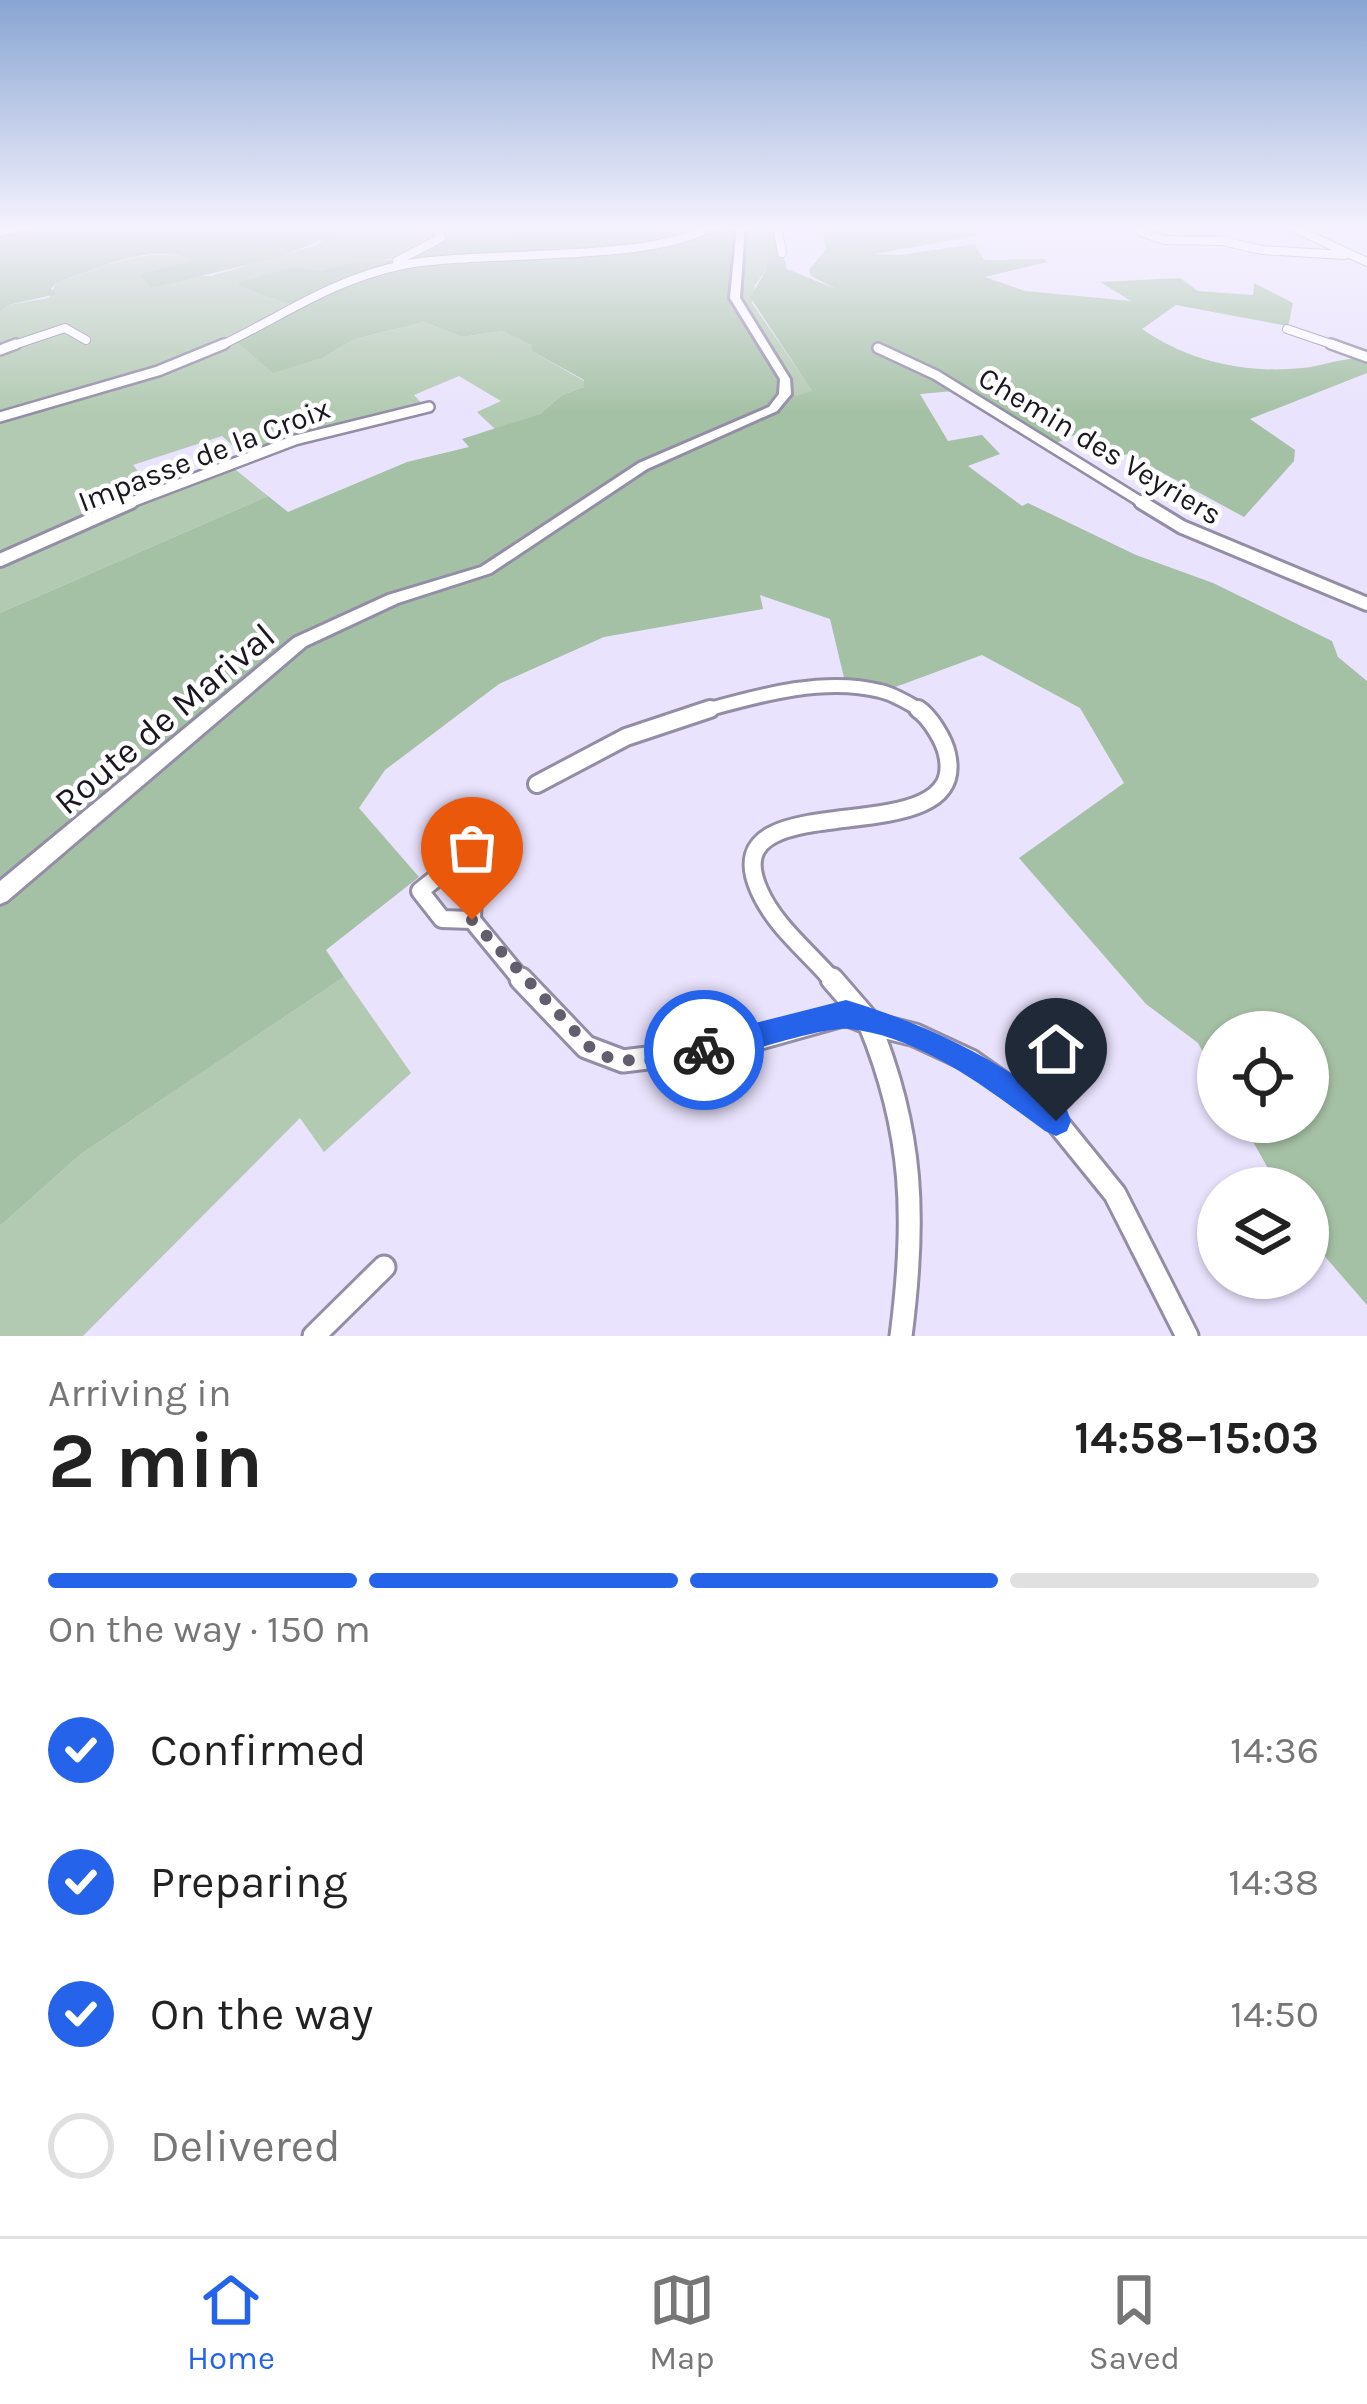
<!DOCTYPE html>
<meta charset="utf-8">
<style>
:root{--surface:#fff;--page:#f2f2f2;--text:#222;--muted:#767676;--line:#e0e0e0;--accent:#2563eb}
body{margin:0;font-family:Karla,sans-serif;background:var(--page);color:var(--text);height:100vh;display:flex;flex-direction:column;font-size:45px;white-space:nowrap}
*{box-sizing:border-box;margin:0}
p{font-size:39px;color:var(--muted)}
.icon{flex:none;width:66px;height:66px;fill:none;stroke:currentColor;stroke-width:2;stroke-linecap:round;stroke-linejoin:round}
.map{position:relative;height:1336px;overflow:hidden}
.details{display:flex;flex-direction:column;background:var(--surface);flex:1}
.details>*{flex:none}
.tools{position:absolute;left:1197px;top:1011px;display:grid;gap:24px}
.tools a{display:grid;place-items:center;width:132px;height:132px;border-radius:50%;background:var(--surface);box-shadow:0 3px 9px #0004;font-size:60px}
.pin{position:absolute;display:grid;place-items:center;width:102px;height:102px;color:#fff;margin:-123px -51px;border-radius:50% 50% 50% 0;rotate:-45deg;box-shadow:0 0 12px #0007}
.pin .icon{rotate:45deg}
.courier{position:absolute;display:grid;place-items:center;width:120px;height:120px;margin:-60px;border:9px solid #2563eb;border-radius:50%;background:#fff;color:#222;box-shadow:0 3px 15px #0007}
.headline em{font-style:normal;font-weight:700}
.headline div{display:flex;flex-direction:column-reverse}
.headline{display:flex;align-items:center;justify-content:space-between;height:204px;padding:0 48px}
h1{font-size:78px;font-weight:700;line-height:90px}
.bar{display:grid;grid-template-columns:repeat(4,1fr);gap:18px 12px;align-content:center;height:144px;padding:0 48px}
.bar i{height:15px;border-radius:9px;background:var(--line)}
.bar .active{background:var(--accent)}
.bar p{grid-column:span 4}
ol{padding:0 48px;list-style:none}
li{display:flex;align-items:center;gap:36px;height:132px}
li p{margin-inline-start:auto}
li .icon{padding:12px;border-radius:50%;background:var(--accent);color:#fff;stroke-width:4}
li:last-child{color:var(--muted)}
li i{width:66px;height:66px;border:6px solid var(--line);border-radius:50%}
.dock{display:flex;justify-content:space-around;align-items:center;height:168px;border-top:3px solid var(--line);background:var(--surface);font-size:33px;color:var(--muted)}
.dock a{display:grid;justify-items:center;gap:6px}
.dock .active{color:var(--accent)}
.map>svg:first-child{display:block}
</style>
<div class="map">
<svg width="1367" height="1336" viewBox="0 0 1367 1336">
<rect width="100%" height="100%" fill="#e9e3fd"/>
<g fill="#b2cab1">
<path d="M358 226H506L516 237 321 271 296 266 240 286 293 305 324 357 355 339 424 322 462 337 503 331 533 345 532 351 584 381V387L562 395 540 414 495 429 477 412 501 401 459 376 414 395 424 406 325 428 244 456 222 436 133 465 156 494 231 466 268 496 0 613V312L8 305 49 298 56 283C97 270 154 241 195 262L190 276H211L317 245 331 234Z"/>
<path d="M740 226H768L767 269 755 285 752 303 813 392 796 396 736 307Z"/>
<path d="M344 977 411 1073 324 1152 300 1118 83 1336H0V1226L81 1154Z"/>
</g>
<g fill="#a5c1a5">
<path d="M0 226H358L276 258 151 288 139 275 193 261C154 240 95 270 56 283L51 289 57 294 8 305 0 312Z"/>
<path d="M506 226H740L736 307 796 396 812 391 750 297 767 269 768 226H775L787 269 836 289 811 276 809 270 826 249 821 226H1003L1010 229H980L975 236 874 254 900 255 975 244 984 260 1044 259 1047 262 985 277 1025 291 1131 301 1100 282 1180 278 1198 291 1253 295 1254 283 1293 303 1288 326 1176 305 1142 329C1188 361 1245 374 1302 368 1324 366 1346 356 1367 359V373L1250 419 1295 450 1294 461 1244 517 1128 454 1117 457 1077 434 1056 443 965 390 920 394 948 441 982 435 1000 454 968 466 1022 506 1028 503 1136 555 1213 583 1332 641 1338 657 1367 681V1305L1308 1237V1188H1279L1242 1122H1308V1032H1218V1080L1198 1043 1146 1004 1019 858 1124 783 1080 708 982 655 890 689 845 682 830 619 760 595 763 609 604 637 499 684 385 770 359 808 419 877 326 950 344 977 81 1154 0 1226V613L268 496 288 512 407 462 469 447 462 439 540 414 562 395 584 387V380L532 351V345L503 331 462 337 424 322 355 339 324 357 273 373 236 341 292 305 239 286 240 282 296 266 321 271 350 263 403 259 442 243 515 237Z"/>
</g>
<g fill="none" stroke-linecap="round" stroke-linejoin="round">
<defs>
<g id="minor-far4">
<path d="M777 226 782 253"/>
<path d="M1290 226 1367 262"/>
<path d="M0 232 24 226"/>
<path d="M1141 232 1164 240 1223 241 1261 250 1345 255"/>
<path d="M397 261 441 238 436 226"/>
<path d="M1287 329 1340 347"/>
<path d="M8 347 65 328 86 340"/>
<path d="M218 347C281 317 333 279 403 265 481 250 655 263 711 226"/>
</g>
<g id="minor-far3">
<path d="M1331 344 1367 357"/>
<path d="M878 348 936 375 1146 505"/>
<path d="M0 350 16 344"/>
<path d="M0 417 158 371 224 344"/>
<path d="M124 505 295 440 429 407"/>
</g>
<g id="minor-far2">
<path d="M1141 502 1182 527 1367 604"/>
<path d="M0 560 131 502"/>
<path d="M699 712C754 697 822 676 880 691 895 694 911 705 924 712"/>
</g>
<g id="minor-far1">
<path d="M537 784 626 737 710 709"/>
<path d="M450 867 473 890 472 920 442 919 420 891Z"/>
<path d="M472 920 523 982"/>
<path d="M834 982C809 952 775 927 759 890 709 777 971 859 947 754 944 740 930 717 918 709"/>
</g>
<g id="minor">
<path d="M521 979 586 1047 623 1061 721 1049 846 1014 869 1023C914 1132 916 1220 901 1336"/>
<path d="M832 979 871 1024 915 1035 971 1061 1055 1120 1115 1194 1187 1336"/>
<path d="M314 1336 384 1267"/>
</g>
<path id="major" d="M737 226H745L740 298 790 379 791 394 777 411 647 469 491 573 398 603 306 646 7 901 0 904V881L294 638 388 595 481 567 639 463 769 407 779 394 780 379 730 298Z"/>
</defs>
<use href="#minor-far4" stroke="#938da5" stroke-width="10"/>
<use href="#minor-far3" stroke="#938da5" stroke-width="14"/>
<use href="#minor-far2" stroke="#938da5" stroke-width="18"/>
<use href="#minor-far1" stroke="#938da5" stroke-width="22"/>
<use href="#minor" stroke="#938da5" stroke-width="27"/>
<use href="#major" stroke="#938da5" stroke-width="6"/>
<use href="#minor-far4" stroke="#fff" stroke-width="8"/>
<use href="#minor-far3" stroke="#fff" stroke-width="9"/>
<use href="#minor-far2" stroke="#fff" stroke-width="12"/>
<use href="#minor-far1" stroke="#fff" stroke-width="16"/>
<use href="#minor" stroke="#fff" stroke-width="21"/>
<use href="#major" fill="#fff" fill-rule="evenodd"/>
</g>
<linearGradient id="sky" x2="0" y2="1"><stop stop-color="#88a5d2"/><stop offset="0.55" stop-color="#f5f2fe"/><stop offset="1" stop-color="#f5f2fe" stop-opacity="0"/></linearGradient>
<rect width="1367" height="413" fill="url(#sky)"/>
<path fill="#2563eb" d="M846 1000C932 1026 993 1058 1067 1110L1071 1121 1067 1131 1056 1136 1045 1131C989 1090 921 1036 849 1029 822 1026 736 1056 704 1064L694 1060 690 1050 694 1040 704 1036Z"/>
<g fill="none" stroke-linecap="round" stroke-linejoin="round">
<path stroke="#625e6d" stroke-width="12" stroke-dasharray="0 21.6" d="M472 920 596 1054C635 1066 665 1060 704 1050"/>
</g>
<g text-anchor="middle" stroke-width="9" stroke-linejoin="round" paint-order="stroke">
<g font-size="30" fill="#1a1720" stroke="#fff">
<text transform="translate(1100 446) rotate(31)" y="10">Chemin des Veyriers</text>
<text transform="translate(204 455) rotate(-21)" y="10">Impasse de la Croix</text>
</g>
<g font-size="36" fill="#1a1720" stroke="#fff">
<text transform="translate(164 718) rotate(-40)" y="13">Route de Marival</text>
</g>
</g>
</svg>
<div class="tools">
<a><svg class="icon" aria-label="locate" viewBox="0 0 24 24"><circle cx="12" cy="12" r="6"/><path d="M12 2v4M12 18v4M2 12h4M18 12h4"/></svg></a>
<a><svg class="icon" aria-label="layers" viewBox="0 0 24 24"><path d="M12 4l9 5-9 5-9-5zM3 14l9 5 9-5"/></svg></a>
</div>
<div class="pin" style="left:472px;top:920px;background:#ea580c"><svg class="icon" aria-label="bag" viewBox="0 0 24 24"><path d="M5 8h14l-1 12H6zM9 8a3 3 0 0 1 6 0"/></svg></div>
<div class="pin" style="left:1056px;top:1121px;background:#1f2937"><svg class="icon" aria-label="home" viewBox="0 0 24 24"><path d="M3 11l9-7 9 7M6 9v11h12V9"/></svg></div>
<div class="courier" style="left:704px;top:1050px"><svg class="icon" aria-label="bike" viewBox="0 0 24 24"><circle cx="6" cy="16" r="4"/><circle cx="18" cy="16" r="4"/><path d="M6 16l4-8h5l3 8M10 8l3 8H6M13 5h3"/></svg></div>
</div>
<section class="details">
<div class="headline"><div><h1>2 min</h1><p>Arriving in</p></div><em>14:58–15:03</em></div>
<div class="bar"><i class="active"></i><i class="active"></i><i class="active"></i><i></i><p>On the way · 150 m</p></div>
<ol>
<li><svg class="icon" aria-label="check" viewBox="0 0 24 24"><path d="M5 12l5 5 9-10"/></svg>Confirmed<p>14:36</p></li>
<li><svg class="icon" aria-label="check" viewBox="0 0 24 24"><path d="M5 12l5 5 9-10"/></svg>Preparing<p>14:38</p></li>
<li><svg class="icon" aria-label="check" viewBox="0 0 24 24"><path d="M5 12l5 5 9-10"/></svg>On the way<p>14:50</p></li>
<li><i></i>Delivered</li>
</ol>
</section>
<nav class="dock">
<a class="active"><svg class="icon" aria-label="home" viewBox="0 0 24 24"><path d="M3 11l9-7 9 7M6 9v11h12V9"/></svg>Home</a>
<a><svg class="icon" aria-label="map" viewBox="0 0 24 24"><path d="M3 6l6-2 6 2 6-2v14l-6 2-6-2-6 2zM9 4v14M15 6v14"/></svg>Map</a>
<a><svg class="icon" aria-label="saved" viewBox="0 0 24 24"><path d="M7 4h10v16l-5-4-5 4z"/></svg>Saved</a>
</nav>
